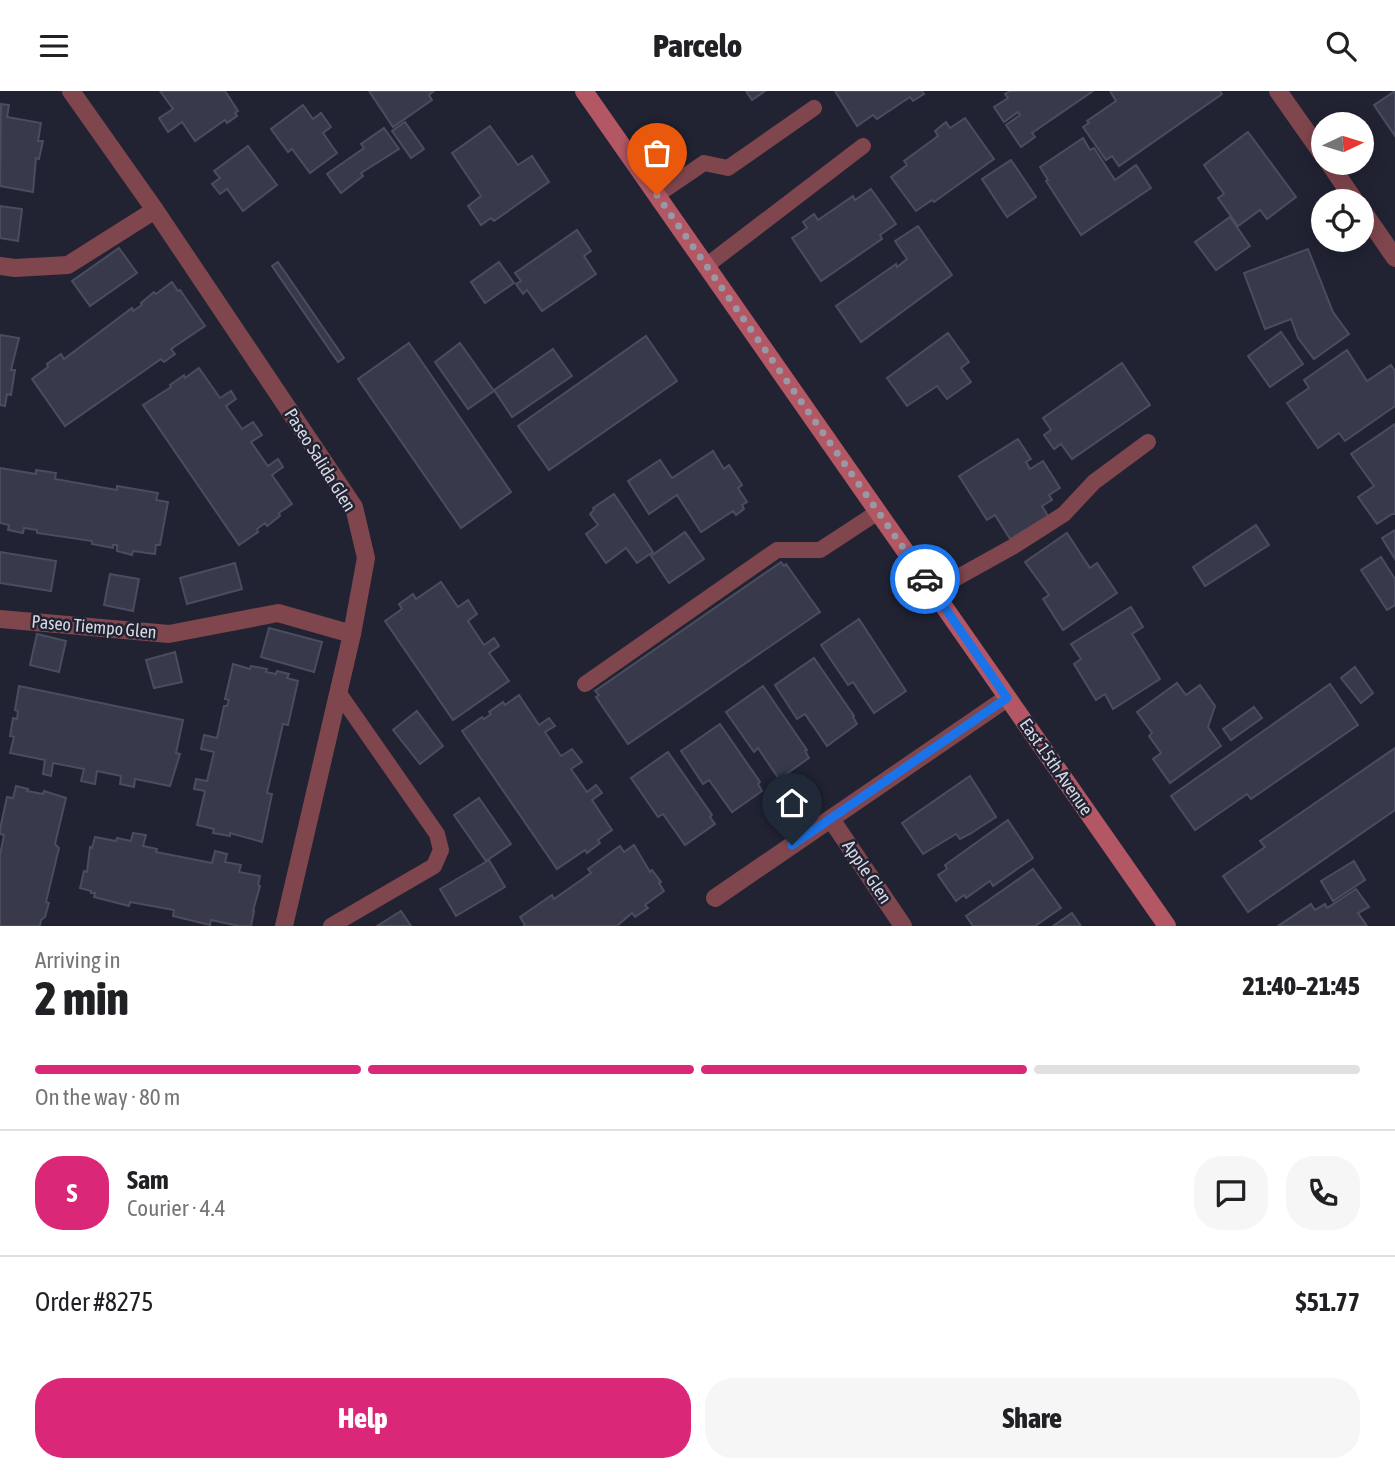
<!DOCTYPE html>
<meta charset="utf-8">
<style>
:root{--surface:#fff;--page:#f6f6f6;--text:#202124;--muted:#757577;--line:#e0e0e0;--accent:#db2777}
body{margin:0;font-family:"Asap Condensed",sans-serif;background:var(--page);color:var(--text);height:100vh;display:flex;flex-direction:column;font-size:26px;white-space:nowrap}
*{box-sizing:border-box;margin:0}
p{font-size:23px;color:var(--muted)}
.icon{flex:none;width:38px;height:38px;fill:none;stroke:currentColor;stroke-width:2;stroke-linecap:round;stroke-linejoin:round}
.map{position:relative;height:835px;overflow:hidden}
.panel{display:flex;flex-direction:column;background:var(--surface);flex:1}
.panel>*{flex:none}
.needle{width:46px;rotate:86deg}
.buttons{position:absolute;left:1311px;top:21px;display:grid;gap:14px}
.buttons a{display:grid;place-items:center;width:63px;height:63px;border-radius:50%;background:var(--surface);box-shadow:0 4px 18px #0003;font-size:35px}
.pin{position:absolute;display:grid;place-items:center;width:60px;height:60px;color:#fff;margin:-72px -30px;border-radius:50% 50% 50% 0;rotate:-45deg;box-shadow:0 0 7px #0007}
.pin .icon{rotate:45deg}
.courier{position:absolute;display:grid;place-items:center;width:70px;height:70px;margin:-35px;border:5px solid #1a73e8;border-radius:50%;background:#fff;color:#222;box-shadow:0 2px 9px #0007}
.summary em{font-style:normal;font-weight:800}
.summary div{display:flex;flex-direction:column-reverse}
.summary{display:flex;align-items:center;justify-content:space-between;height:119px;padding:0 35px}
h1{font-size:46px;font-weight:800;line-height:52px}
.bar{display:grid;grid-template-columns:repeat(4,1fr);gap:10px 7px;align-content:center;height:84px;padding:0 35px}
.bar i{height:9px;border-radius:5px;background:var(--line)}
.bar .active{background:var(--accent)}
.bar p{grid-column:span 4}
.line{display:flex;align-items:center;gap:18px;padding:0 35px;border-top:2px solid var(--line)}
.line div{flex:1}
.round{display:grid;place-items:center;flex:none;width:74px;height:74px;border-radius:28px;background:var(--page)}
.primary-button{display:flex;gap:14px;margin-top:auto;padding:14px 35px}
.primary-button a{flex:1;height:80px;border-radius:28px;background:var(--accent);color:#fff;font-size:28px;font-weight:800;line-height:80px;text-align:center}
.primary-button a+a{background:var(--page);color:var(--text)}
header{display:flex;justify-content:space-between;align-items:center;height:91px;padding:0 35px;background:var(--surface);font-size:32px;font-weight:800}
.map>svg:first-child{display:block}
</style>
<header><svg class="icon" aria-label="menu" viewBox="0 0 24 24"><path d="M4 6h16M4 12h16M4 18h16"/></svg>Parcelo<svg class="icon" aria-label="search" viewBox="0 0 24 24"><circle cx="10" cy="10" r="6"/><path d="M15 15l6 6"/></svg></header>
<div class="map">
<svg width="1395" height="835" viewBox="0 0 1395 835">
<rect width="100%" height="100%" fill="#212333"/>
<g fill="#383a4c" stroke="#4a4d5f" stroke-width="2">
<path d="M160 0H225L238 20 235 22 237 25 227 32 225 29 195 50 182 31 168 41 159 27 173 18Z"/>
<path d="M369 0H434L429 4 432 9 393 36Z"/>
<path d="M746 0H765L752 9Z"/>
<path d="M835 0H922L924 3 913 10 910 6 877 28 873 24 857 35Z"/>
<path d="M1010 0H1093L1032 42 1035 46 1021 56 1006 34 1020 24 1018 21 1004 31 994 16 1008 7 1005 3Z"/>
<path d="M1110 0H1220L1222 3 1119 75 1112 65 1106 69 1083 36 1089 32 1087 30 1116 10Z"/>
<path d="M1395 0V45L1374 14Z"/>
<path d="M1 13 9 14 7 26 41 32 38 50H43L39 68 36 67 33 101 0 95Z"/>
<path d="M303 14 313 28 321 22 331 36 323 42 337 62 310 82 292 58 288 61 271 38Z"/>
<path d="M965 27 994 68 934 111 932 109 916 120 891 86 907 74 904 70 938 45 935 40 946 31 950 37Z"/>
<path d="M405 31 424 58 411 67 392 40Z"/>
<path d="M490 35 518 74 532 65 549 91 494 130 491 127 481 134 468 115 481 105 452 62Z"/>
<path d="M384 37 399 58 361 82 363 85 341 102 327 83 364 57 361 53Z"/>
<path d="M1248 41 1296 106 1267 128 1260 119 1238 135 1218 107 1224 103 1204 74Z"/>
<path d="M1083 47 1090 59 1094 57 1115 89 1136 74 1151 97 1081 144 1046 90 1048 89 1040 76Z"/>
<path d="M248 55 277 94 243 120 227 98 220 103 212 93 220 87 214 80Z"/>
<path d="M1011 69 1036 106 1007 126 982 88Z"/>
<path d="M871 98 896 133 880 144 882 148 821 190 792 147 807 137 803 131 814 123 818 129 853 105 855 109Z"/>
<path d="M0 115 22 118 18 150 0 147Z"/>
<path d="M1230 126 1250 155 1216 179 1195 151Z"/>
<path d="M918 135 952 184 861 251 836 215 896 173 897 176 907 168 895 150Z"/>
<path d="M577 139 591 160 584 165 596 183 542 220 527 199 523 203 516 193 521 190 515 182Z"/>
<path d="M119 157 137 182 90 215 72 190Z"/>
<path d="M1308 158 1333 221 1349 243 1314 268 1298 247 1291 228 1265 238 1244 182Z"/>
<path d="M278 171 344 267 338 271 272 175Z"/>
<path d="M499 171 514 192 485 212 471 191Z"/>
<path d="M172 191 178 200 180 199 205 235 171 258 175 263 164 271 161 268 65 335 32 288 48 276 47 273 61 263 64 268 132 217 133 220 142 214 141 212 154 201 156 203Z"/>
<path d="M1281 241 1303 273 1270 296 1248 265Z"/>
<path d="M948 242 969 271 961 277 971 291 947 308 937 295 907 315 887 287Z"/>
<path d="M0 244 19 247 11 279H15L11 304 7 303 5 315 0 314Z"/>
<path d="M646 245 677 290 549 379 518 335Z"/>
<path d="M409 252 511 401 461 437 358 288Z"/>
<path d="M460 252 494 300 468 318 435 271Z"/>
<path d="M553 258 572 285 512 326 494 299Z"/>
<path d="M1347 259 1367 290 1391 274 1395 280V315L1345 350 1339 342 1318 357 1287 312 1309 297 1304 289Z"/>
<path d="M1122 272 1150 314 1072 368 1061 353 1054 358 1044 344 1051 339 1043 327Z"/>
<path d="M199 277 220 307 231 300 236 308 226 315 242 338 253 331 262 344 251 351 268 375 278 368 283 376 272 384 292 413 279 422 280 425 267 435 265 432 257 438 258 441 239 454 143 314 171 296 170 294 184 284 185 287Z"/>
<path d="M1395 333V423H1392L1377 433 1358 406 1374 395 1351 363Z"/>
<path d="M1018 348 1031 368 1026 371 1030 378 1043 370 1060 397 1049 404 1052 409 1042 415 1048 425 1010 448 995 424 987 429 959 385Z"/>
<path d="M713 360 724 378 729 374 742 394 738 397 747 411 742 414 744 418 736 424 733 420 701 441 677 404 649 423 628 390 660 369 672 387Z"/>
<path d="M0 377 36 383V379L56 382 55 388 117 399V395L158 402 156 409 168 411 160 454H156L155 463 133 460 132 464 117 460V454H113V457L92 453V450L37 442V439L24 437 23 442 8 439 9 434 0 432Z"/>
<path d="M614 403 653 461 637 472 626 457 606 472 586 443 598 434 590 423 594 419 593 417Z"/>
<path d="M1256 434 1269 454 1205 495 1193 476Z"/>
<path d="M1395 439V468L1382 447Z"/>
<path d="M685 441 704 468 669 492 651 465Z"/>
<path d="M1067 442 1090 477 1097 472 1117 502 1063 539 1043 508 1049 504 1025 471Z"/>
<path d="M0 461 56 470 51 500 0 492Z"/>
<path d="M1381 466 1395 488V514L1387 519 1361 479Z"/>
<path d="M781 471 784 475 786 473 820 521 628 653 596 606 599 604 595 600Z"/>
<path d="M235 472 242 498 187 513 180 487Z"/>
<path d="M110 483 139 488 133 520 104 514Z"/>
<path d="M441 491 458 516 468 509 477 523 468 530 484 554 494 547 499 555 489 562 509 590 453 629 385 530 402 518 399 513 413 503 416 508Z"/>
<path d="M1131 516 1143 536 1132 543 1160 588 1113 618 1105 603 1096 609 1074 573 1081 568 1071 553Z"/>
<path d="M859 528 906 600 874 622 853 591 848 594 821 554Z"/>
<path d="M269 537 322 551 314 581 261 566Z"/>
<path d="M37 543 66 550 59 581 30 574Z"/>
<path d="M175 561 182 591 154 597 146 569Z"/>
<path d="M814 567 854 625 853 626 857 633 827 655 805 623 797 628 775 594Z"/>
<path d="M233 573 250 578 251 575 267 578 266 581 276 583 277 580 289 583 287 587 298 590 288 634 283 633 267 702 272 703 262 751 230 742V745L213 742 214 738 197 734 205 700 194 698 196 688 207 690 214 661 201 658 204 644 217 647 224 615H227L229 609 225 608Z"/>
<path d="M1355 576 1373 602 1361 612 1341 587Z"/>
<path d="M1177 592 1186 604 1200 594 1215 615 1208 636 1221 655 1170 692 1153 668 1161 662 1149 645 1152 642 1137 621Z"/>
<path d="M1330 593 1358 634 1251 708 1247 703 1195 739 1171 705Z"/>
<path d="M19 595 183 629 176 662 180 663 170 695 135 688 134 696 120 693 121 685 97 680 95 693 81 690 84 678 53 672 51 685 43 683 45 669 10 662 14 646 10 645 13 627 17 628 18 620 15 619Z"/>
<path d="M763 595 807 659 805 660 809 667 779 688 758 657 754 661 726 621Z"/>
<path d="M519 604 539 634 549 627 555 635 545 641 561 665 572 658 582 671 571 678 587 701 596 694 602 702 592 709 612 739 598 749 600 752 587 762 585 759 557 778 462 640 482 626 484 628 491 623 489 621 503 611 505 614Z"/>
<path d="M1254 616 1262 627 1231 649 1223 638Z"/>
<path d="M417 620 443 655 420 673 393 639Z"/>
<path d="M720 633 760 691 758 693 762 700 732 721 709 689 703 693 681 660Z"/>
<path d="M1395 657V719L1248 821 1223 785 1265 756 1260 750Z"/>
<path d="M668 661 712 724 710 726 715 733 685 754 663 723 658 726 631 687Z"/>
<path d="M970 685 996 726 970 743 960 748 956 743 923 763 902 732Z"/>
<path d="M16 695 28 698 27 700 43 703 44 700 66 707 55 753 59 757 46 811 49 812 45 826 41 829 40 835H0V764L4 744 0 743V738L7 706 13 707Z"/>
<path d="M479 707 511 753 486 770 454 724Z"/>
<path d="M1008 729 1033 767 993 795 990 790 966 807 964 804 956 810 938 784 947 778 945 774Z"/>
<path d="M133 742 146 744 143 755 157 758 156 761 212 772 215 760 227 763 225 771 241 774 239 781 260 785 258 794 260 795 253 820H254L251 835H239L211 829 210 834 173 825 174 819 130 811 129 815 94 806 95 802H91V800L80 797 84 780 87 781 90 756 92 757 95 746 116 750 117 747 131 750Z"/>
<path d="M634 754 650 781 652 779 661 791 659 792 664 800 645 814 648 817 635 826 632 822 617 835H523L525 834 520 826 552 804 554 808 591 782 588 778 620 755 624 761Z"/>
<path d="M489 769 505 796 456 825 440 798Z"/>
<path d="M1354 770 1365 789 1333 810 1321 790Z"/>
<path d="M1033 778 1061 817 1035 835H973L966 825Z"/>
<path d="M1356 798 1369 816 1358 822 1367 835H1278L1311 813 1315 819 1325 813 1327 817Z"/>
<path d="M401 820 411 835H377Z"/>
<path d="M1072 822 1081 835H1053Z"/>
</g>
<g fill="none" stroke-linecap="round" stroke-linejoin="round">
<g stroke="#80464d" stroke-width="16">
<path d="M657 104 704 72 728 77 814 17"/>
<path d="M706 175 863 55"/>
<path d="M933 500 1014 455 1064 423 1094 391 1148 351"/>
<path d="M585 593 777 459H820L878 421"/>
<path d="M331 835 434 775 441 759 437 743 338 601"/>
</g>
<g stroke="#80464d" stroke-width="18">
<path d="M71 0 155 119 354 416 366 467 352 543 284 835"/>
<path d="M1278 0 1323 64"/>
<path d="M1329 72 1355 110"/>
<path d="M1362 119 1395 167"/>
<path d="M0 175 15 177 68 174 155 119"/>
<path d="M0 528 169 543 278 522 352 543"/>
<path d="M831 728 903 835"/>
<path d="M715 807 1007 607"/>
</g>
<path stroke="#b35764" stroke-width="18" d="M584 0 1167 835"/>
</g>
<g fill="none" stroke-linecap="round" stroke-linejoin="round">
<path stroke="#9799a5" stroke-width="7" stroke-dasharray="0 12.6" d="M657 104 925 488"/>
<path stroke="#1a73e8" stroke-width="9" d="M792 754 1007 607 925 488"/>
</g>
<g text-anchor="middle" stroke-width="5" stroke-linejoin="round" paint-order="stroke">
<g font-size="18" fill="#d6d8e3" stroke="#212333">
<text transform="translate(320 369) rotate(58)" y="6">Paseo Salida Glen</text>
<text transform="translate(94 536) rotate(5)" y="6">Paseo Tiempo Glen</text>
<text transform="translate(1056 676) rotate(55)" y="6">East 15th Avenue</text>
<text transform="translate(867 781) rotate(56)" y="6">Apple Glen</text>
</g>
</g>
</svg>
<div class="buttons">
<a><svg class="needle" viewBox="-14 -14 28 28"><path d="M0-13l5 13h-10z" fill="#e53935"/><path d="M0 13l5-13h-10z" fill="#757577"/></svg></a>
<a><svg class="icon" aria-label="locate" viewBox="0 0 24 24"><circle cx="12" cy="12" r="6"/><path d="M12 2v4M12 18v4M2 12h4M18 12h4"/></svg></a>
</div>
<div class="pin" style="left:657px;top:104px;background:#ea580c"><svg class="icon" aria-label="bag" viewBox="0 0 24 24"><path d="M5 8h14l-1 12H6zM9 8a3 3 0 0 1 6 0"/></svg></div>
<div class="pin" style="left:792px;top:754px;background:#1f2937"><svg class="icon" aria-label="home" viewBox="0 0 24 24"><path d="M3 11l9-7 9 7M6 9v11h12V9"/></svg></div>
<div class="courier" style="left:925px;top:488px"><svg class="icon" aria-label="car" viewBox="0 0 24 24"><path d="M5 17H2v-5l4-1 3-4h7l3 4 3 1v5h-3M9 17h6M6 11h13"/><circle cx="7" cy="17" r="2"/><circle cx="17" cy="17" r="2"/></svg></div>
</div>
<section class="panel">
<div class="summary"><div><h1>2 min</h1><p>Arriving in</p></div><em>21:40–21:45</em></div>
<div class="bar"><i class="active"></i><i class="active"></i><i class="active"></i><i></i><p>On the way · 80 m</p></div>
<div class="line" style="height:126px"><b class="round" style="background:var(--accent);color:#fff">S</b><div><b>Sam</b><p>Courier · 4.4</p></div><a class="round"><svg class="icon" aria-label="chat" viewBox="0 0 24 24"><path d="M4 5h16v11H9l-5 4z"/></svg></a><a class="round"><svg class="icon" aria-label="phone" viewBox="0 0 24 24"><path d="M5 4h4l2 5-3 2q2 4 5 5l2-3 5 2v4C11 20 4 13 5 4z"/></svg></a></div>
<div class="line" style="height:91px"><div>Order #8275</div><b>$51.77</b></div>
<div class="primary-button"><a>Help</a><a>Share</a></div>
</section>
